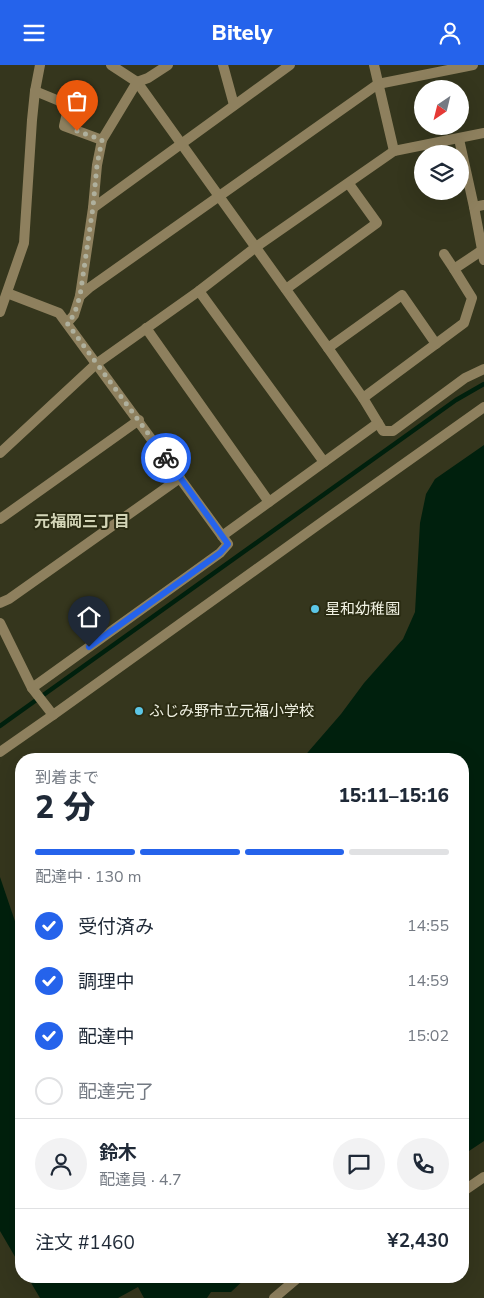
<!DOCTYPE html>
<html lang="ja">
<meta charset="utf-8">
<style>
:root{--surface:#fff;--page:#f2f2f3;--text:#1f2937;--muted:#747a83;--line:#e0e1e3;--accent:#2563eb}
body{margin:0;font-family:"Nunito Sans","Noto Sans JP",sans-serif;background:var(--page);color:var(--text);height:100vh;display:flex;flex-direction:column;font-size:19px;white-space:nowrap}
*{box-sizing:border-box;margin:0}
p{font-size:16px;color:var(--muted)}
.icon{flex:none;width:28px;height:28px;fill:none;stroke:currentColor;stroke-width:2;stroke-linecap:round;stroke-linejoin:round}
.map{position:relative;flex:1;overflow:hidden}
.panel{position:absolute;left:15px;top:688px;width:454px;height:530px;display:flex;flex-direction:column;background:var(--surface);border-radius:20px;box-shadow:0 5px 20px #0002}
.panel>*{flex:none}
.needle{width:32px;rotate:215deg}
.buttons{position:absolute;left:414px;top:15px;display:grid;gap:10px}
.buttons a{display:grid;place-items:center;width:55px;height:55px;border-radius:50%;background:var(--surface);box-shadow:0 5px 20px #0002;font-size:25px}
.pin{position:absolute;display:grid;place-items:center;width:42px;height:42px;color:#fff;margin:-51px -21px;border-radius:50% 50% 50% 0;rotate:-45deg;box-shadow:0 0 5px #0007}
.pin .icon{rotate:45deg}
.courier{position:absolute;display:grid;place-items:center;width:50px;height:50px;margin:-25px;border:4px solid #2563eb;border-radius:50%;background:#fff;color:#222;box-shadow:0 1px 6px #0007}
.headline em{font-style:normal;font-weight:800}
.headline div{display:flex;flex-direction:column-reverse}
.headline{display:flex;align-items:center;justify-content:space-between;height:85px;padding:0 20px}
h1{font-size:32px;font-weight:800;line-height:38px}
.bar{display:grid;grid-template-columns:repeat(4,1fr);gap:8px 5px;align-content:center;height:60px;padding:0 20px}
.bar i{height:6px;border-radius:4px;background:var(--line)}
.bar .active{background:var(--accent)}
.bar p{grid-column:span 4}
.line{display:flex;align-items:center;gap:12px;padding:0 20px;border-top:1px solid var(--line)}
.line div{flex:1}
.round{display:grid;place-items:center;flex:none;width:52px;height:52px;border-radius:26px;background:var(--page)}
ol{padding:0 20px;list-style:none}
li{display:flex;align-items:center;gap:15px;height:55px}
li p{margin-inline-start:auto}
li .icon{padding:5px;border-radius:50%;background:var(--accent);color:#fff;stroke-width:4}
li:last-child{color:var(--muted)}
li i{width:28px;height:28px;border:2px solid var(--line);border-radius:50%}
header{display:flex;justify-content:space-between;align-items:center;height:65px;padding:0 20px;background:var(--accent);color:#fff;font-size:22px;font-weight:800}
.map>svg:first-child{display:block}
</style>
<header><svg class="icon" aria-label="menu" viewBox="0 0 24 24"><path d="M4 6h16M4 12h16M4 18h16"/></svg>Bitely<svg class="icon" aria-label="person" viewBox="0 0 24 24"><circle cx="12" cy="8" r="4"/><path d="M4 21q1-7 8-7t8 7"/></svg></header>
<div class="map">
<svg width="484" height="1233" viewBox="0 0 484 1233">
<rect width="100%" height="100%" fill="#35361d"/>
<g fill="#00200d">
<path d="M484 380V1076L463 1090 462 694H302L341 649 364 618 403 574 415 547 420 458 426 429 435 414Z"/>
<path d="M0 812 21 874V1202L0 1166Z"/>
<path d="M27 1211H248L231 1227H211L207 1233H144L138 1222 118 1233H40Z"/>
</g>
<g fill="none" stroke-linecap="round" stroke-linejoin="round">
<path stroke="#00200d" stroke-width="4.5" d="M0 661 456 335 484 319"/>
<g stroke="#8e805e" stroke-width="10">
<path d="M111 0 137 17 328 283 363 333 383 366H393L465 313 484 304"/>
<path d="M223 0 234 40"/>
<path d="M374 0 394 86"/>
<path d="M35 26 69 40 64 61 102 75"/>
<path d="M459 74 474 142"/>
<path d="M484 140 474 142 484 195"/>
<path d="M93 143 290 0"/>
<path d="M444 189 454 204"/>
<path d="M286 224 377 158 349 119"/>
<path d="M199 226 324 397"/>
<path d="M7 228 59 248 228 479 220 488 32 623"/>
<path d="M80 231 89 223 378 19 473 0"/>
<path d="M0 247 24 178 32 55 35 26 40 0"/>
<path d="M67 258 74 250 80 231 93 143 97 100 102 75 137 17 148 13 168 0"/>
<path d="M146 263 269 437"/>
<path d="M328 283 402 230 436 279"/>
<path d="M363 333 464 258 472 233 454 204 481 186"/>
<path d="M0 388 96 299 199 226 256 182 394 86 484 68"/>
<path d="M0 454 139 355"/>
<path d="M222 471 378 358"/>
<path d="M0 538 9 534 180 413"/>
<path d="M0 687 53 650"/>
<path d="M462 1127 484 1112"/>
<path d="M274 1233 300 1211"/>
</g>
<path stroke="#8e805e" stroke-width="10" d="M0 558 32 623 53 650 322 457 484 342"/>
</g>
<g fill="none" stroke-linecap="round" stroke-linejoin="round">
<path stroke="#afb09d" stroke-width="5" stroke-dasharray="0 9" d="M77 66 102 75 97 100 93 142 80 231 74 250 67 258 166 393"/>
<path stroke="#2563eb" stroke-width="6" d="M89 582 220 488 228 479 166 393"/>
</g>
<g fill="#5cc7e7" stroke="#2b2c13" stroke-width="2">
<circle cx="315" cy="544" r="5"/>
<circle cx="139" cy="646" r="5"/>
</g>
<g text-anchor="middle" stroke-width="4" stroke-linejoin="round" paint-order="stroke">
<g font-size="15" fill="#f0f1e2" stroke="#2b2c13" text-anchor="start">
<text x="325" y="549">星和幼稚園</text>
<text x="149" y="651">ふじみ野市立元福小学校</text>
</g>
<g font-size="16" font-weight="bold" fill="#d3d5b7" stroke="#2b2c13">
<text x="82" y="462">元福岡三丁目</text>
</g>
</g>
</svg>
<div class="buttons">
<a><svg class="needle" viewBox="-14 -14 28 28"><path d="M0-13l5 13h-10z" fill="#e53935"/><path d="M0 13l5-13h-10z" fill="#747a83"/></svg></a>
<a><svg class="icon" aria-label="layers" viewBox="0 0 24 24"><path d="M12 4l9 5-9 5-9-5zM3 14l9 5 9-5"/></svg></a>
</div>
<div class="pin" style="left:77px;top:66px;background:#ea580c"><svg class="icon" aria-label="bag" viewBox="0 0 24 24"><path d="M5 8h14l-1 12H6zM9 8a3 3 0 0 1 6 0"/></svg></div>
<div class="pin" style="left:89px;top:582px;background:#1f2937"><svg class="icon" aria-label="home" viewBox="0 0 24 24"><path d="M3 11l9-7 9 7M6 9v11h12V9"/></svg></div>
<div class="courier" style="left:166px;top:393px"><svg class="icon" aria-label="bike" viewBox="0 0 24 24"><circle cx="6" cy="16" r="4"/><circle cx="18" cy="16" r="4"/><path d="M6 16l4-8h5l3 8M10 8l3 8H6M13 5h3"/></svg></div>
<section class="panel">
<div class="headline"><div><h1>2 分</h1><p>到着まで</p></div><em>15:11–15:16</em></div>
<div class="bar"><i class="active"></i><i class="active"></i><i class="active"></i><i></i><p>配達中 · 130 m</p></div>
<ol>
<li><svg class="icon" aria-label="check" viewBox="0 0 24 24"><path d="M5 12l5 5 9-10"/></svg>受付済み<p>14:55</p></li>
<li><svg class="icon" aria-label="check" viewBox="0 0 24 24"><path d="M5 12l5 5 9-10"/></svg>調理中<p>14:59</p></li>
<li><svg class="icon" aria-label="check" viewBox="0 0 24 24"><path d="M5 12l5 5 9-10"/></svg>配達中<p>15:02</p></li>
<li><i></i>配達完了</li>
</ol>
<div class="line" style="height:90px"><a class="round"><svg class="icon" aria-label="person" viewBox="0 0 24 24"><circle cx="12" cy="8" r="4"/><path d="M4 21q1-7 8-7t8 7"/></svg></a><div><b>鈴木</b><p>配達員 · 4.7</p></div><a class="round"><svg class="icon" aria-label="chat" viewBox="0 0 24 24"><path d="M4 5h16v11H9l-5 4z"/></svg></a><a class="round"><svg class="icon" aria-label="phone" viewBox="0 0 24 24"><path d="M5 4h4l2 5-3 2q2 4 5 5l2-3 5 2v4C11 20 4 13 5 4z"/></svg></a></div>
<div class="line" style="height:65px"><div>注文 #1460</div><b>¥2,430</b></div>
</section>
</div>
